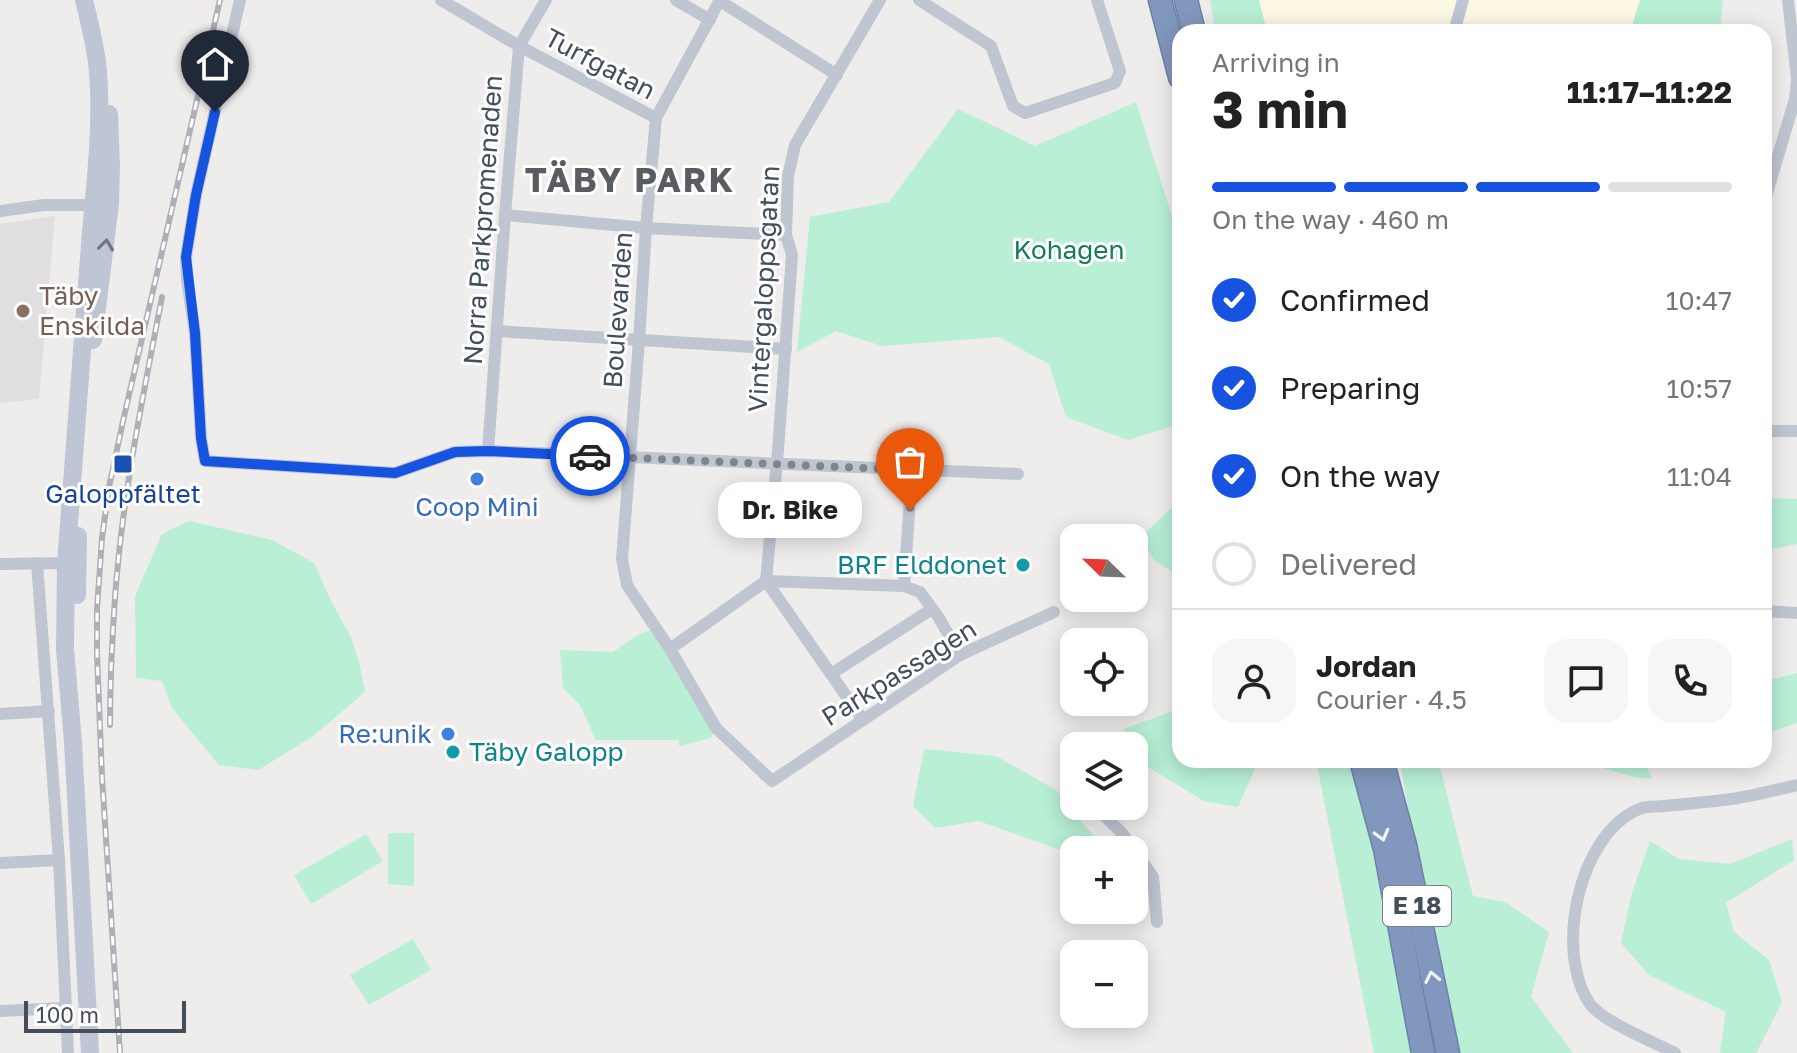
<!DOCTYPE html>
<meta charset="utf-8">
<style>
:root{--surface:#fff;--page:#f6f6f6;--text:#222;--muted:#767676;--line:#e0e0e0;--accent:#1653e0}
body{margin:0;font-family:"Golos Text",sans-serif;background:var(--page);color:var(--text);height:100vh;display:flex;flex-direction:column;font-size:30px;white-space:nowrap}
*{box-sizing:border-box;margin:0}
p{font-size:26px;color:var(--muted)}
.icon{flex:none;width:44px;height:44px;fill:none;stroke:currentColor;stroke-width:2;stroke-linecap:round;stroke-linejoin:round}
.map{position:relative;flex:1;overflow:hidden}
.drawer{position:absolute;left:1172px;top:24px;width:600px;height:744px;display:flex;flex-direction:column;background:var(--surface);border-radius:24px;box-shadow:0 4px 20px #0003}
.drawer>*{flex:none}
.needle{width:52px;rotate:293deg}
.fabs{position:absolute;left:1060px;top:524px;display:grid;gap:16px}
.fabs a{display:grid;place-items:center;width:88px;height:88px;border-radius:16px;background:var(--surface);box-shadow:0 4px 20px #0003;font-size:40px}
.scale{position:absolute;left:24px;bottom:20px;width:162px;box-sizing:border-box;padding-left:8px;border:4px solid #444d5a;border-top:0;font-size:22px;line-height:28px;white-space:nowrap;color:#444d5a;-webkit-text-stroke:6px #fff;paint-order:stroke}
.pin{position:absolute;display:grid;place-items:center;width:68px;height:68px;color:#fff;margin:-82px -34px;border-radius:50% 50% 50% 0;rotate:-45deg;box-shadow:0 0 8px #0007}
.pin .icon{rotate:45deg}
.courier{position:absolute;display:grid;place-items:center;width:80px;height:80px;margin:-40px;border:6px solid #1653e0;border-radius:50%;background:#fff;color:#222;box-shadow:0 2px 10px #0007}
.bubble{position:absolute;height:56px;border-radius:24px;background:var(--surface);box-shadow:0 4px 20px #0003;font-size:26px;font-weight:700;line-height:56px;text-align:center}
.headline em{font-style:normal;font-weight:700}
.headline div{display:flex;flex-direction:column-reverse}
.headline{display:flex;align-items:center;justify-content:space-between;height:136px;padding:0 40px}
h1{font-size:52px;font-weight:700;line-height:60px}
.bar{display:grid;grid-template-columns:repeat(4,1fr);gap:12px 8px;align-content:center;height:96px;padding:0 40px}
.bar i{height:10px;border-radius:6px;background:var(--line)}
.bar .selected{background:var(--accent)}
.bar p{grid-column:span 4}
.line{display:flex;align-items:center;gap:20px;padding:0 40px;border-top:2px solid var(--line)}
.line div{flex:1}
.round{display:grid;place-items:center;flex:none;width:84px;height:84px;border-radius:24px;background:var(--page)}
ol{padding:0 40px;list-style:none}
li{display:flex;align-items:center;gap:24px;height:88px}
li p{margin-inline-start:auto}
li .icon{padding:8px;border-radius:50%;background:var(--accent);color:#fff;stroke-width:4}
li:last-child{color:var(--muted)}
li i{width:44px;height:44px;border:4px solid var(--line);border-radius:50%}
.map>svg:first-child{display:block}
</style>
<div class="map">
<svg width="1797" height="1053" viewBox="0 0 1797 1053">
<rect width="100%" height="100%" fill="#efecec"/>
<path fill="#fcf8e4" d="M1259 0H1640L1630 32H1267Z"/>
<path fill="#e0dede" d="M55 216 39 399 0 403V224Z"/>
<g fill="#b8efd5">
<path d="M1210 0H1259L1267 32H1215Z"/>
<path d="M1640 0H1723L1720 32H1630Z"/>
<path d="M1136 102 1180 242V424L1128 440 1066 417 1049 364 999 337 882 346 836 331 797 352 810 217 889 202 958 109 1035 146Z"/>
<path d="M1764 498 1797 499V544L1778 548 1764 547Z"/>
<path d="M1180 500V576L1155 561 1140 538Z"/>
<path d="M189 521 272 540 314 563 332 603 351 637 359 662 365 692 312 737 258 770 219 765 172 708 162 681 136 678 135 596 162 534Z"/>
<path d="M656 628 716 728 711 738 679 746V740H596L580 705 563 688 560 650 613 652 638 635Z"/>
<path d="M1797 673V723L1764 734V678L1774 679Z"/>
<path d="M1178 709 1180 710V760H1254L1257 764 1238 807 1204 801 1148 767 1124 729Z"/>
<path d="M924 749 996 756 1056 790 1105 850H1074V855L979 821 935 828 913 806Z"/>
<path d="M1316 760H1352L1384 887 1416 1053H1374Z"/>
<path d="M1400 760H1438L1473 896 1505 902 1549 932 1531 997 1573 1053H1459L1435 967Z"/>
<path d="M1575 760H1644L1652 779 1634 777Z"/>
<path d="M388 833H414V886L388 884Z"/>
<path d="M366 834 383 861 311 904 294 875Z"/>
<path d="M1792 839 1794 860 1726 903 1734 932 1769 960 1782 1002 1756 1053H1720L1726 1012 1649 975 1621 943 1631 896 1650 841 1679 859 1730 864Z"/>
<path d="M413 939 431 970 369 1005 350 975Z"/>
</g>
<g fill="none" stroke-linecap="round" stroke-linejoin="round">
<defs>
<g id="highway">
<path d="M1160 0 1180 77"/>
<path d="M1186 0 1194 32"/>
<path d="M1361 760 1385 849 1423 1053"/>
<path d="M1382 760 1405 845 1448 1053"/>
</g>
</defs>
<use href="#highway" stroke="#6e82a8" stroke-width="25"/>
<g stroke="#bfc6d2" stroke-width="12">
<path d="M240 0 196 195 186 257 187 280 195 333 201 438 205 461 395 473 455 452 488 451 1018 474"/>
<path d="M441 0 519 46 656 118"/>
<path d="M676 0 710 20"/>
<path d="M720 0 656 118 646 228 639 341 622 559 627 585 670 649 716 728 772 781 960 655 1054 612"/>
<path d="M919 0 991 46 1013 106 1025 113 1115 83 1120 71 1097 0"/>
<path d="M720 1 837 75"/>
<path d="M1454 32 1463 0"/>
<path d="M1764 203 1795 99 1797 79 1788 0"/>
<path d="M0 211 44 205H93"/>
<path d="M505 215 646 228 786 235"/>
<path d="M497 331 786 349"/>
<path d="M1764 431H1797"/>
<path d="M488 451 505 215 519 46 546 0"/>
<path d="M37 563 59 860 68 1053"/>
<path d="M0 564 73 563"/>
<path d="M766 581 904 586 920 592 939 618 960 655"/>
<path d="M766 581 863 720"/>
<path d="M904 586 912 470"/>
<path d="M1764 611 1797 613"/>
<path d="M670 649 766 581 778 450 792 255 786 235 788 176 795 145 880 0"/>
<path d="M831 674 932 609"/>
<path d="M0 714 49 711"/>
<path d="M1094 806 1122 833 1134 850"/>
<path d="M1134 850 1153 877 1157 922"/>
<path d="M0 863 59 860"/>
<path d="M0 1011 66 1008"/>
<path d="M1675 1053C1654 1042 1603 1022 1590 1004 1554 952 1578 835 1639 809 1646 806 1656 807 1664 806 1686 804 1709 802 1731 799 1753 796 1775 790 1797 785"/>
</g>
<g stroke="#bec6d6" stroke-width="18">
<path d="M84 0C89 20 94 41 97 62 103 115 96 178 91 231L66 563 65 649 73 742 90 1053"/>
<path d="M93 340 110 204 111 166 109 114"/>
<path d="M77 595 78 536"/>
</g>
<use href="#highway" stroke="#8297bd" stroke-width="22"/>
<defs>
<g id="rail">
<path d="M110 725C110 683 112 640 115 598 122 497 143 396 162 297"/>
<path d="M120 1053 102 777 97 654V609L102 538 109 487 123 421 220 0"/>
</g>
</defs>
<use href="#rail" stroke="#aeb0b7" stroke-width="6"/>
<use href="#rail" stroke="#fff" stroke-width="3" stroke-dasharray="9" stroke-linecap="butt"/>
</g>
<defs><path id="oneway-chevron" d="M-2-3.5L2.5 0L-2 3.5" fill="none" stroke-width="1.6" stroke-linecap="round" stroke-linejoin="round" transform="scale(2)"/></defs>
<use stroke="#6f7785" href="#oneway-chevron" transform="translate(106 245) rotate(-83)"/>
<g stroke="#f2f5f8">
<use href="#oneway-chevron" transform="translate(1382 835) rotate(75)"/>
<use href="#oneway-chevron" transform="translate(1432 977) rotate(-102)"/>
</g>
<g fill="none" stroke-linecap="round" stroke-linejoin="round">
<path stroke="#80858d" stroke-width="8" stroke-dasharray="0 14.4" d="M590 456 912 470 910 510"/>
<path stroke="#1653e0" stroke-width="10" d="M215 112 196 195 186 257 195 333 201 438 205 461 395 473 455 452 488 451 590 456"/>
</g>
<circle fill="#8d6e63" stroke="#fff" stroke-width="3" cx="23" cy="311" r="8"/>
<rect fill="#1a4fb4" stroke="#fff" stroke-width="3" x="113" y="454" width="20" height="20" rx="4"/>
<g fill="#3f7fe0" stroke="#fff" stroke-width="3">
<circle cx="477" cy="479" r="8"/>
<circle cx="448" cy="734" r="8"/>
</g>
<g fill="#0f9aa8" stroke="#fff" stroke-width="3">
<circle cx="1023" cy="565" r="8"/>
<circle cx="453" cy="752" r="8"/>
</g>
<g text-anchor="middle" stroke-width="6" stroke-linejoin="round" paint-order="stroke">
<rect fill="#fff" stroke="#7c828c" stroke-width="2" x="1383" y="886" width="68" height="40" rx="6"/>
<g font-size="24" font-weight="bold" fill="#444d5a">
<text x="1417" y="914">E 18</text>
</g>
<g font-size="26" fill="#444d5a" stroke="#fff">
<text transform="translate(600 64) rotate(28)" y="9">Turfgatan</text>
<text transform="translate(483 220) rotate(-86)" y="9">Norra Parkpromenaden</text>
<text transform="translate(764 289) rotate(-87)" y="9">Vintergaloppsgatan</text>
<text transform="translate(618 310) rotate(-86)" y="9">Boulevarden</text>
<text transform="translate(899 673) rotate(-32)" y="9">Parkpassagen</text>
</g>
<g font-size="26" fill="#157c56" stroke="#fff">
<text x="1069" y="259">Kohagen</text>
</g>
<g font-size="26" fill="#785e54" stroke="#fff" text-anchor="start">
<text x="39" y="305">Täby<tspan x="39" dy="30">Enskilda</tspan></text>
</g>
<g font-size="26" fill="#164399" stroke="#fff">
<text x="123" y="503">Galoppfältet</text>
</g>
<g font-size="26" fill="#366cbe" stroke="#fff">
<text x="477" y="516">Coop Mini</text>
<text x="432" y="743" text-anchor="end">Re:unik</text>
</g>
<g font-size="26" fill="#0d838f" stroke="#fff" text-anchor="end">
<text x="1007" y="574">BRF Elddonet</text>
<text x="469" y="761" text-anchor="start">Täby Galopp</text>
</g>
<g font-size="34" font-weight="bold" letter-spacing="2" fill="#595c61" stroke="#fff">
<text x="630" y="192">TÄBY PARK</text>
</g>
</g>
</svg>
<div class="fabs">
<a><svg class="needle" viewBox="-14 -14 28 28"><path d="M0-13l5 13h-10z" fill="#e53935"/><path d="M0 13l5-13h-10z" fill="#767676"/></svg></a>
<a><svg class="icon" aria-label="locate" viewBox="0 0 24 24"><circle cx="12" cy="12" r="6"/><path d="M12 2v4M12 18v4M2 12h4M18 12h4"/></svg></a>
<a><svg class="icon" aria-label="layers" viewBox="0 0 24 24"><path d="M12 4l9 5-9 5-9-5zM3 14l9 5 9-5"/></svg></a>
<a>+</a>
<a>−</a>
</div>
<div class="scale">100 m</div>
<div class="pin" style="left:910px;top:510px;background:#ea580c"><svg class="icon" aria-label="bag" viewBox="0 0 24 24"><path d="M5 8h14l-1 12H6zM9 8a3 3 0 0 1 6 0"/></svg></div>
<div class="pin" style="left:215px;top:112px;background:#1f2937"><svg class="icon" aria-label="home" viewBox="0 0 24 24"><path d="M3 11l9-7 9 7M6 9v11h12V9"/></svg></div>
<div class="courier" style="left:590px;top:456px"><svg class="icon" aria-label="car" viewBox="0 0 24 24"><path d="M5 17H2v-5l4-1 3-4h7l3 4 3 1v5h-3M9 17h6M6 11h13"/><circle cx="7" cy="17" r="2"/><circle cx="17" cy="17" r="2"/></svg></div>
<div class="bubble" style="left:718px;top:482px;width:144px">Dr. Bike</div>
<section class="drawer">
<div class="headline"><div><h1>3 min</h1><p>Arriving in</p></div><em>11:17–11:22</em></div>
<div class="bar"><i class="selected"></i><i class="selected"></i><i class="selected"></i><i></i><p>On the way · 460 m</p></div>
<ol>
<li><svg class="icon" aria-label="check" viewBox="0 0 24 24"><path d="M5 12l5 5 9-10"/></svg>Confirmed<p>10:47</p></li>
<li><svg class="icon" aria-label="check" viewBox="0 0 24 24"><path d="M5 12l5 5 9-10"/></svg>Preparing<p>10:57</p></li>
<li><svg class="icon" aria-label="check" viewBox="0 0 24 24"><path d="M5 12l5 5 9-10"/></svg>On the way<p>11:04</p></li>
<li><i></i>Delivered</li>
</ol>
<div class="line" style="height:144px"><a class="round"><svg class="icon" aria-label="person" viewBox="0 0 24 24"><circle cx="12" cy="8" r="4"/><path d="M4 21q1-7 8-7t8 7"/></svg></a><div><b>Jordan</b><p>Courier · 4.5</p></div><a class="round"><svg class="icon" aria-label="chat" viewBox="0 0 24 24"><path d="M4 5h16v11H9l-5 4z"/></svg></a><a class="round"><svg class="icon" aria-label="phone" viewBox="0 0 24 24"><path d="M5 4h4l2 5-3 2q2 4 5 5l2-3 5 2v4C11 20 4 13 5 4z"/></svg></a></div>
</section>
</div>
